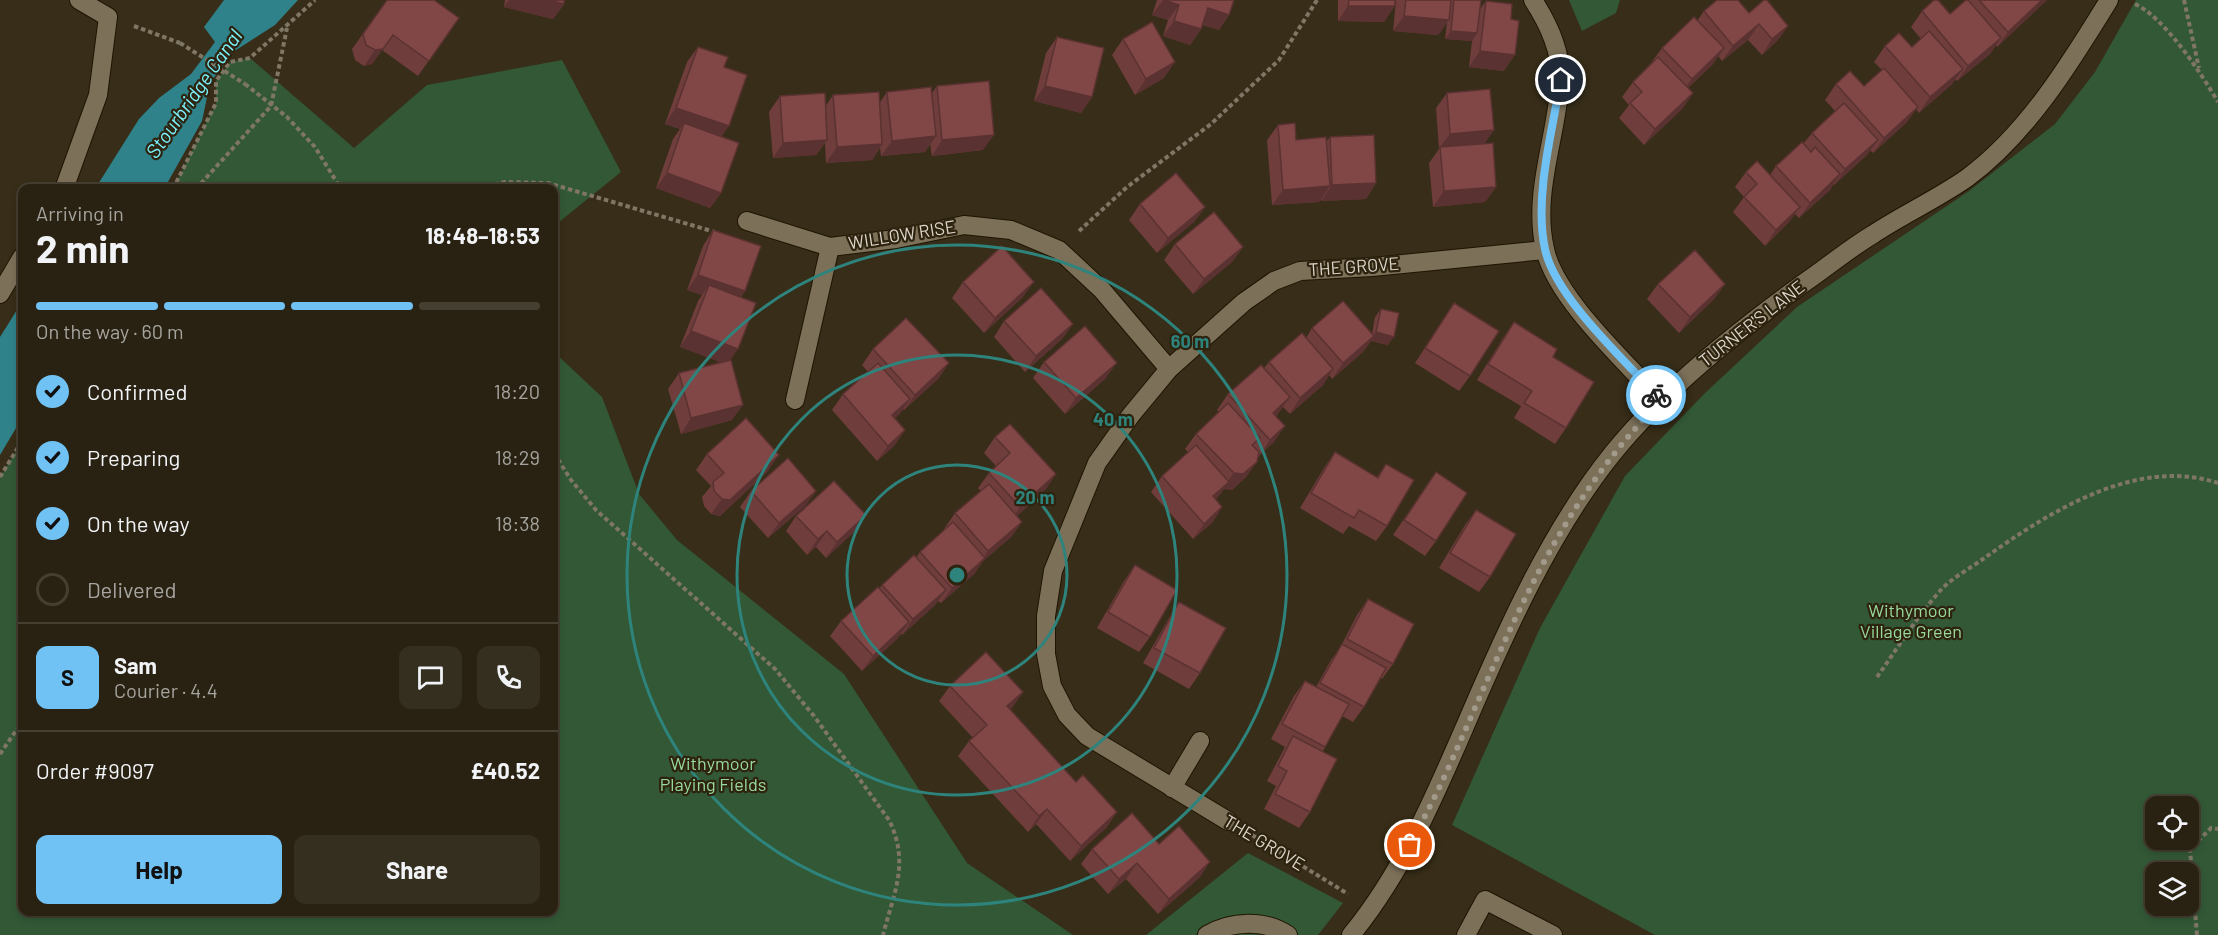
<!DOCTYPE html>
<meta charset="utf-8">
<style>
:root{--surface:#292212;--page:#352f20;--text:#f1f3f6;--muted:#a5a49f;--line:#453f32;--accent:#70c2f4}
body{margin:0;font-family:Barlow,sans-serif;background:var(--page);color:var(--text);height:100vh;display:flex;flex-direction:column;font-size:22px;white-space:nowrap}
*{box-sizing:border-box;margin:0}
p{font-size:20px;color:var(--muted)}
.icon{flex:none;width:33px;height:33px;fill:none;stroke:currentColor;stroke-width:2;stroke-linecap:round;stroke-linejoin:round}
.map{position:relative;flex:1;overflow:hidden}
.drawer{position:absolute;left:18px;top:184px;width:540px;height:732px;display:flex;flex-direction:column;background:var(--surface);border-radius:12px;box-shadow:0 3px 9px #0003,0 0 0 2px var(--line)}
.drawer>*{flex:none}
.tools{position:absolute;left:2145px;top:796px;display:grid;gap:12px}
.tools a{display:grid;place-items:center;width:54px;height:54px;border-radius:12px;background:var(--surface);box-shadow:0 3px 9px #0003,0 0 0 2px var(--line);font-size:30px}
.pin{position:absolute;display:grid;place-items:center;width:51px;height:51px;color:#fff;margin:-26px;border:3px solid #fff;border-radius:50%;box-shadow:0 2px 6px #0007}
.courier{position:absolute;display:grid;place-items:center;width:60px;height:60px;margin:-30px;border:4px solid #70c2f4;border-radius:50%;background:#fff;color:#222;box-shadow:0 2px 8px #0007}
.headline em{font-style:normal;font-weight:700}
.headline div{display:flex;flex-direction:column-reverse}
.headline{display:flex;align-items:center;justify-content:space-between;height:102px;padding:0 18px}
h1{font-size:39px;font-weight:700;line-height:45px}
.bar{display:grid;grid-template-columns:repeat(4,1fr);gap:9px 6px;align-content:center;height:72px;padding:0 18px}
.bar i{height:8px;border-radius:4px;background:var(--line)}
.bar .current{background:var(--accent)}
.bar p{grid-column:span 4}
.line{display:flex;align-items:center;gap:15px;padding:0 18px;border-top:2px solid var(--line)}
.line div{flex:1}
.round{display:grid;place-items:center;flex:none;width:63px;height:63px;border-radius:12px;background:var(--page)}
ol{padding:0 18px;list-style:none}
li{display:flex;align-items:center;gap:18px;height:66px}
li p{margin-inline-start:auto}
li .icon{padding:6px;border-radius:50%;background:var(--accent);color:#111;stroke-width:4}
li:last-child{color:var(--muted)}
li i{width:33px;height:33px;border:3px solid var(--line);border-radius:50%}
.action{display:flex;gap:12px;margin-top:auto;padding:12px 18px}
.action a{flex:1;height:69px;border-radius:12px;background:var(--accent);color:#111;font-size:24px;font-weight:700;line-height:69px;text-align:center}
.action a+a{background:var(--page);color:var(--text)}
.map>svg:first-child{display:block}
</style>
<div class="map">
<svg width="2218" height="935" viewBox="0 0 2218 935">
<rect width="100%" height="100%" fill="#372d18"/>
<g fill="#325836" fill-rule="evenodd">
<path d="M1569 0H1620L1616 13 1582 31Z"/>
<path d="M2136 0H2218V935H1655L1452 825 1540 628 1625 476 1704 394 1797 307 1969 191 2055 124 2095 72ZM2156 807H2188V840H2156ZM2156 873H2188V906H2156Z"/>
<path d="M250 58 354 148 427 85 562 60 621 172 554 226V189H173L216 103V81L230 62Z"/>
<path d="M554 352 602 397 639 494 677 540 844 674 967 863 1073 935H0V477L22 441V912H554Z"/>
<path d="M1248 853 1343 903 1318 935H1146Z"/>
</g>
<g fill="#30828a">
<path d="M224 0H298L275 25 233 52 210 83 202 121 164 189H95L139 119 159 98 191 74 215 42 204 27Z"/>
<path d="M22 302V418L0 455V337Z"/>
</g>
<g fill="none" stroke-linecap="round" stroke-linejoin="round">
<defs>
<g id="lane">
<path d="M64 189 98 95 108 17 79 0"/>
<path d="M0 294 22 257"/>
<path d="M1207 935C1231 921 1264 919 1288 935"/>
<path d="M1466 935 1485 900 1553 935"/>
</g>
<g id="street">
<path d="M1533 0C1548 23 1562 53 1560 81 1557 137 1532 193 1545 249 1555 298 1627 363 1661 401"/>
<path d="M747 221 830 247 896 239 964 225 1011 230 1059 250 1102 290 1169 369"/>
<path d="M795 400 830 247"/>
<path d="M1172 788 1200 741"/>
<path d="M1228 821 1087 736 1067 715 1052 686 1046 654V616L1053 571 1097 463 1131 415 1169 369 1244 302 1274 281 1300 271 1372 267 1545 250"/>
<path d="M1351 935C1402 873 1434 798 1466 724 1505 633 1550 531 1613 453 1666 388 1733 335 1801 285 1825 269 1847 250 1872 235 1902 215 1937 199 1967 178 2027 134 2071 62 2109 0"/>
</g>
</defs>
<use href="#lane" stroke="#1e1502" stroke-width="20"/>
<use href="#street" stroke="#1e1502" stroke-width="20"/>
<g stroke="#7f7665" stroke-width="4" stroke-dasharray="4.5 3" stroke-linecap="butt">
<path d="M2184 0 2199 68"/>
<path d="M2135 4C2165 18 2201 73 2218 102"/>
<path d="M134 26 180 43"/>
<path d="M245 84 287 117 315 147 341 189"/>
<path d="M173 189 216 103V81L230 62 250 58 315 0"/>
<path d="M196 189 271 106 287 28"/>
<path d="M472 189 505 182 548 183 715 232"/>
<path d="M1079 231 1127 187 1211 124 1279 60 1317 0"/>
<path d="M554 453 571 480 596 510 775 669 814 716 889 820C910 863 894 892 883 935"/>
<path d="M0 477 22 441"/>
<path d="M1877 677C1897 649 1916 618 1939 592 1950 579 1969 569 1983 559 2048 513 2135 456 2218 483"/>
<path d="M0 754 22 722"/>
<path d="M1252 835 1348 894"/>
<path d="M2197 935 2190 849 2211 828 2218 829"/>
</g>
<use href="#lane" stroke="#7c7059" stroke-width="18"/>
<use href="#street" stroke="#7c7059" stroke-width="18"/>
<path stroke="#7f7665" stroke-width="4" stroke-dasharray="4.5 3" stroke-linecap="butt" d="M180 43 245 84"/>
</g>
<g fill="#6e3d3c">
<path d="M387 0 459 18 418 76 382 50 372 64 364 66 355 60 352 49Z"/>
<path d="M505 0H564V4L553 19 504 7Z"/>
<path d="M1157 0H1234L1229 15 1219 30 1202 25 1201 29 1190 45 1163 36 1168 20 1152 15Z"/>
<path d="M1338 0H1395L1384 22 1338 21Z"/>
<path d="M1396 0H1481L1480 9 1486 1 1504 71 1469 67 1472 41 1445 39 1447 22 1438 35 1393 31Z"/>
<path d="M1966 0H2047L1997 47 1996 45 1990 54 1957 81 1955 79 1952 84 1919 113 1916 109 1907 122 1873 153 1870 150 1867 155 1834 185 1833 184 1830 190 1799 218 1795 214 1789 222 1765 246 1733 212 1744 197 1735 187 1746 172 1770 175 1776 166 1803 144 1812 133 1835 111 1825 100 1836 84 1864 86 1882 70 1874 62 1885 46 1912 47 1921 39 1911 27 1922 11 1950 14Z"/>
<path d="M1704 11 1749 13 1788 26 1777 41 1762 55 1748 40 1722 61 1718 56 1713 64 1688 88 1693 93 1682 109 1644 145 1619 118 1629 105 1622 97 1633 82 1651 63 1662 48 1697 21Z"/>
<path d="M1057 37 1092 97 1081 113 1034 101 1046 53Z"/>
<path d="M1123 39 1164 78 1135 95 1112 55Z"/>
<path d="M698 47 724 67 722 137 721 193 710 208 656 188 673 139 680 129 665 124 687 62Z"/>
<path d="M937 86 983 150 932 156 930 144 925 152 881 156 880 148 872 160 826 163 825 143 816 155 773 158 769 112 780 96 825 107 833 95 880 102 887 92 932 93Z"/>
<path d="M1447 93 1494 130 1484 143 1496 187 1485 202 1433 207 1429 163 1439 149 1436 108Z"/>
<path d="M1278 125 1296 140 1326 142 1330 137 1376 183 1366 199 1321 201V199L1319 202 1272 205 1267 140Z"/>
<path d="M1140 204 1205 207 1194 222 1157 253 1129 220Z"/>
<path d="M713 230 745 291 741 297 731 360 732 420 681 434 668 389 679 373 721 362 680 347 698 301 702 295 687 290 703 246Z"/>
<path d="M1175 244 1243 247 1232 262 1193 294 1164 260Z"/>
<path d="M963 282 1023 297 984 333 952 298Z"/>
<path d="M1658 284H1725L1714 299 1679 333 1647 299Z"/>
<path d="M1454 303 1470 376 1459 391 1415 363Z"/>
<path d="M1381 309 1388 345 1371 341 1363 352 1332 379 1329 375 1323 385 1290 414 1283 407 1276 416 1274 442 1259 456 1246 477 1232 490 1224 489 1215 500 1222 507 1212 523 1193 539 1151 492 1162 476 1188 452 1185 449 1196 434 1219 412 1217 410 1228 394 1264 368 1269 362 1306 338 1312 328 1372 334 1375 317Z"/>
<path d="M1004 321 1073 324 1062 339 1025 372 994 337Z"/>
<path d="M1514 322 1553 357 1566 428 1555 444 1514 418 1521 406 1477 380 1503 338Z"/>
<path d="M873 349 949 363 938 379 904 410 903 409 895 418 905 430 894 446 877 461 832 410 843 394 868 372 862 365Z"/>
<path d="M1044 362 1106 378 1065 414 1033 378Z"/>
<path d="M995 437 1056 474 1045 490 1017 516 1022 522 1011 537 983 561 974 574 941 603 938 601 935 605 902 635 901 634 898 638 862 671 830 636 841 621 879 589 882 585 916 558 920 552 945 530 944 529 955 513 981 491 978 488 989 473 996 466 984 453Z"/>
<path d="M1335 452 1377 477 1386 464 1387 526 1376 541 1349 526 1343 534 1300 508 1324 468Z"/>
<path d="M707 454 768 471 720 516 711 514 704 506 702 497 711 486 696 470Z"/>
<path d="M1436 472V541L1425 556 1393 535Z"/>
<path d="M751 491H816L805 506 768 538 740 507Z"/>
<path d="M1476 510 1490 577 1479 592 1439 568 1465 525Z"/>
<path d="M866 515 855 531 826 558 816 547 807 555 786 531 796 516Z"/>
<path d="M1135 565 1150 637 1139 652 1097 628 1124 581Z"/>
<path d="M1368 599 1393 664 1382 679 1380 678 1364 707 1353 722 1342 716 1323 751 1310 812 1299 828 1264 809 1276 786 1267 781 1285 747 1271 739 1294 696 1305 681 1316 687 1331 660 1340 648 1357 615Z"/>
<path d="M1179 602 1200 673 1189 689 1143 663 1169 618Z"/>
<path d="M950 686 1023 692 1010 710 1076 782 1117 812 1106 828 1070 861 1036 824 1028 832 958 756 969 741 973 738 939 701Z"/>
<path d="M1159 844 1200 877 1158 914 1126 879 1108 894 1081 864 1092 849Z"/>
</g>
<g fill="#5a3231">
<path d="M509 0H549L564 4 553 19 504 7Z"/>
<path d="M1163 0 1179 5 1168 20 1152 15Z"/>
<path d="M2042 0H2047L1997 47 2008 32Z"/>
<path d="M1348 6H1395L1384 22 1338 21Z"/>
<path d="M1208 8 1229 15 1219 30 1197 23Z"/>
<path d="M1404 16 1449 20 1438 35 1393 31Z"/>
<path d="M1174 21 1201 29 1190 45 1163 36Z"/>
<path d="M1759 24 1748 40 1722 61 1733 46Z"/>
<path d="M1788 26 1777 41 1762 55 1772 39Z"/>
<path d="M1451 31 1477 33 1472 41 1445 39Z"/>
<path d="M393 35 372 64 364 66 375 50Z"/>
<path d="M2001 38 1990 54 1957 81 1968 66Z"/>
<path d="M1724 48 1713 64 1681 94 1692 79Z"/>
<path d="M1480 51 1515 55 1504 71 1469 67Z"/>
<path d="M1175 62 1164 78 1135 95 1146 79Z"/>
<path d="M1963 69 1952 84 1919 113 1930 97Z"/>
<path d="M1045 86 1092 97 1081 113 1034 101Z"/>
<path d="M1693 93 1682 109 1644 145 1655 129Z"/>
<path d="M1918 107 1907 122 1873 153 1884 138Z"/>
<path d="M676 108 729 126 718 142 684 123 680 129 665 124Z"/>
<path d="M1494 130 1483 146 1440 147 1450 134Z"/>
<path d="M994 135 983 150 932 156 942 140Z"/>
<path d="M936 136 925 152 881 156 892 141Z"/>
<path d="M827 140 816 155 773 158 783 143Z"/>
<path d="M1878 140 1867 155 1834 185 1845 169Z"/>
<path d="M882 144 872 160 826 163 837 147Z"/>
<path d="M667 173 721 193 710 208 656 188Z"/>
<path d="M1840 174 1830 190 1799 218 1810 203Z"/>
<path d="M1376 183 1366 199 1321 201 1332 185Z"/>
<path d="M1330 186 1319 202 1272 205 1283 190Z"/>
<path d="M1496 187 1485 202 1433 207 1444 191Z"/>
<path d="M1205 207 1194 222 1157 253 1168 238Z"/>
<path d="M1800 207 1789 222 1765 246 1776 230Z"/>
<path d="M1243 247 1232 262 1193 294 1204 279Z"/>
<path d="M698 275 745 291 734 306 709 285 702 295 687 290Z"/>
<path d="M1034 282 1023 297 984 333 995 318Z"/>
<path d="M1725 284 1714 299 1679 333 1690 317Z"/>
<path d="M1073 324 1062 339 1025 372 1036 356Z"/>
<path d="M691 331 738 349 727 365 680 347Z"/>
<path d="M1376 332 1394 337 1388 345 1371 341 1363 352 1332 379 1343 363 1372 338Z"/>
<path d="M949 363 938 379 904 410 915 395Z"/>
<path d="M1117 363 1106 378 1065 414 1076 398Z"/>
<path d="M1333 369 1323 385 1290 414 1300 398Z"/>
<path d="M1290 397 1279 412 1262 429 1273 413Z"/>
<path d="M910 399 899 415 881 431 892 415Z"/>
<path d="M743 405 732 420 681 434 691 418Z"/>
<path d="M1285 426 1274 442 1259 456 1270 440Z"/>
<path d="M905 430 894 446 877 461 888 446Z"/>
<path d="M779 455 768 471 720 516 711 514 722 499Z"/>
<path d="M1257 462 1246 477 1232 490 1224 489 1218 497 1202 512 1213 496 1226 484 1234 473Z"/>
<path d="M1056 474 1045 490 1009 523 1020 507Z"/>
<path d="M816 491 805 506 768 538 779 523Z"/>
<path d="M1222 507 1212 523 1193 539 1204 524Z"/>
<path d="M866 515 855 531 826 558 837 542Z"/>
<path d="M1022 522 1011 537 983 561 974 574 941 603 952 588 979 564 988 551Z"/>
<path d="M827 531 816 547 807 555 818 539Z"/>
<path d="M946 590 935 605 902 635 913 619Z"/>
<path d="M909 622 898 638 862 671 873 656Z"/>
<path d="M1023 692 1012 708 996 722 1007 706Z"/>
<path d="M1047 809 1036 824 1028 832 1039 816Z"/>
<path d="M1117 812 1106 828 1070 861 1081 846Z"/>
<path d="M1210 862 1200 877 1158 914 1169 899Z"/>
<path d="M1137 863 1126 879 1108 894 1119 879Z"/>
</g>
<g fill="#804746" stroke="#5a3231" stroke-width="1.5">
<path d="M387 0H434L459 18 429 61 393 35 383 49 375 50 366 45 363 34Z"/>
<path d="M549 0H564V4Z"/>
<path d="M1164 0H1234L1229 15 1208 8 1201 29 1174 21 1179 5Z"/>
<path d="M1349 0H1395V6H1348Z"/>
<path d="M1406 0H1451L1449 20 1404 16Z"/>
<path d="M1454 0H1481L1477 33 1451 31Z"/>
<path d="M1717 0H1738L1749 13 1764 0H1767L1788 26 1772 39 1759 24 1733 46 1704 11Z"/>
<path d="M1934 0H1938L1950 14 1966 0H1968L2001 38 1968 66 1922 11Z"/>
<path d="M1979 0H2042L2008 32Z"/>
<path d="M1486 1 1512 4 1511 19 1519 21 1515 55 1480 51Z"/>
<path d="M1694 17 1724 48 1692 79 1662 48Z"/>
<path d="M1152 22 1175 62 1146 79 1123 39Z"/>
<path d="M1929 31 1963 69 1930 97 1885 46 1899 33 1912 47Z"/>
<path d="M1057 37 1104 48 1092 97 1045 86Z"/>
<path d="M698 47 728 57 724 67 747 75 729 126 676 108Z"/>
<path d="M1658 57 1693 93 1655 129 1630 103 1642 92 1633 82Z"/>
<path d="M1884 68 1918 107 1884 138 1836 84 1850 71 1864 86Z"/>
<path d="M989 81 994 135 942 140 937 86Z"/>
<path d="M931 87 936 136 892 141 887 92Z"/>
<path d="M1490 89 1494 130 1450 134 1447 93Z"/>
<path d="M879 92 882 144 837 147 833 95Z"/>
<path d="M825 93 827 140 783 143 780 96Z"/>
<path d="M1844 103 1878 140 1845 169 1812 133Z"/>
<path d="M684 123 739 143 721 193 667 173Z"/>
<path d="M1295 123 1296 140 1326 137 1330 186 1283 190 1278 125Z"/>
<path d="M1374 135 1376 183 1332 185 1330 137Z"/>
<path d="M1802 142 1811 152 1815 147 1840 174 1810 203 1776 166Z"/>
<path d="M1493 143 1496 187 1444 191 1440 147Z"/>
<path d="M1757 161 1800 207 1776 230 1744 197 1757 184 1746 172Z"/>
<path d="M1176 173 1205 207 1168 238 1140 204Z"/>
<path d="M1214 212 1243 247 1204 279 1175 244Z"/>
<path d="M713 230 761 246 745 291 698 275Z"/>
<path d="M1002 246 1034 282 995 318 963 282Z"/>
<path d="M1695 250 1725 284 1690 317 1658 284Z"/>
<path d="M709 285 756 303 738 349 691 331Z"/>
<path d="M1041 288 1073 324 1036 356 1004 321Z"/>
<path d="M1343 301 1374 336 1343 363 1312 328Z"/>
<path d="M1454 303 1499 331 1470 376 1425 348Z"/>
<path d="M1381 309 1399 313 1394 337 1376 332Z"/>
<path d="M906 318 949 363 915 395 873 349Z"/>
<path d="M1514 322 1557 349 1553 357 1594 382 1566 428 1524 403 1532 391 1488 364Z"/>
<path d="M1085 326 1117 363 1076 398 1044 362Z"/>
<path d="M1302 333 1333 369 1300 398 1269 362Z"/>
<path d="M731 360 743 405 691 418 679 373Z"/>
<path d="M878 363 910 399 892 415 905 430 888 446 843 394Z"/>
<path d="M1261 365 1290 397 1273 413 1285 426 1270 440 1228 394Z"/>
<path d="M1228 403 1260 438 1252 445 1259 452 1257 462 1243 474 1234 473 1196 434Z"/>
<path d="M746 418 779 455 730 500 722 499 714 491 713 482 724 473 707 454Z"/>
<path d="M1010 424 1056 474 1020 507 989 473 1010 453 995 437Z"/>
<path d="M1196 445 1229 482 1213 496 1222 507 1204 524 1162 476Z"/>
<path d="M1335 452 1378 478 1386 464 1414 480 1387 526 1359 510 1354 518 1311 493Z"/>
<path d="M788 458 816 491 779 523 751 491Z"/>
<path d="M1436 472 1467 493 1436 541 1404 520Z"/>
<path d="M834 481 866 515 837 542 827 531 818 539 796 516Z"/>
<path d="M989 484 1022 522 988 551 955 513Z"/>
<path d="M1476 510 1516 534 1490 577 1450 553Z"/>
<path d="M953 522 985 558 952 588 920 552Z"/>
<path d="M914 555 946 590 913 619 882 585Z"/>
<path d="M1135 565 1177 590 1150 637 1108 612Z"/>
<path d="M878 587 909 622 873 656 841 621Z"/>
<path d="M1368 599 1414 624 1393 664 1347 639Z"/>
<path d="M1179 602 1226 628 1200 673 1154 648Z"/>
<path d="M1342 644 1386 668 1364 707 1320 683Z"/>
<path d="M986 652 1023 692 1007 706 1076 782 1083 775 1117 812 1081 846 1047 809 1039 816 969 741 987 725 950 686Z"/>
<path d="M1305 681 1349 704 1325 747 1282 724Z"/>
<path d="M1293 736 1337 759 1310 812 1275 794 1287 771 1278 766Z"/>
<path d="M1132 813 1159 844 1179 826 1210 862 1169 899 1137 863 1119 879 1092 849Z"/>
</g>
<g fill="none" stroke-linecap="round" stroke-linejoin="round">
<path stroke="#a29a8b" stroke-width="6" stroke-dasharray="0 10.8" d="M1410 845C1420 825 1431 805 1441 784 1506 643 1549 514 1661 401L1656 395"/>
<path stroke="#70c2f4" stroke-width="8" d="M1561 80C1552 131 1534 198 1545 249 1555 297 1623 358 1656 395"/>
</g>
<g fill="none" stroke="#2e847c" stroke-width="3">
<circle cx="957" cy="575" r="110"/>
<circle cx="957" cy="575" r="220"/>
<circle cx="957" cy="575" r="330"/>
</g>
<g text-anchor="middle" stroke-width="4.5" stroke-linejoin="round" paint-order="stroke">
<g font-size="18" fill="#dcd5c9" stroke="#2d230e">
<text transform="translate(902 235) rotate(-9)" y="6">WILLOW RISE</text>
<text transform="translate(1354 267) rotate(-4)" y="6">THE GROVE</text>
<text transform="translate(1752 324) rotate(-38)" y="6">TURNER'S LANE</text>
<text transform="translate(1264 843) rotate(31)" y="6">THE GROVE</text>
</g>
<g font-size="18" fill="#98da9d" stroke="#2d230e">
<text x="1911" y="617">Withymoor<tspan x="1911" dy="21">Village Green</tspan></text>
<text x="713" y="770">Withymoor<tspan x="713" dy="21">Playing Fields</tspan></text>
</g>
<g font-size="20" font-style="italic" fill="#7bf1fd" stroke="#2d230e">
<text transform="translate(194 94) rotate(-55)" y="7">Stourbridge Canal</text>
</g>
</g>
<circle cx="957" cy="575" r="9" fill="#2e847c" stroke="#2d230e" stroke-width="3"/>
<g font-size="18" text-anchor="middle" font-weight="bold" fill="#2e847c" stroke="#2d230e" stroke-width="4.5" stroke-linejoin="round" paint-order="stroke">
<text x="1190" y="348">60 m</text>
<text x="1113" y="426">40 m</text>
<text x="1035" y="504">20 m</text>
</g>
</svg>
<div class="tools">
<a><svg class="icon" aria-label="locate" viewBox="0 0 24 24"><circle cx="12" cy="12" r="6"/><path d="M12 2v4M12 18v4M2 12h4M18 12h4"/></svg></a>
<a><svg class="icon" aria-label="layers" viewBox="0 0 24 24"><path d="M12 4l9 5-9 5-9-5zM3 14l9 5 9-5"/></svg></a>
</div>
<div class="pin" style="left:1410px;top:845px;background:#ea580c"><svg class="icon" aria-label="bag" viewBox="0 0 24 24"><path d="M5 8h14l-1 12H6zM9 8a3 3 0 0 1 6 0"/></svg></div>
<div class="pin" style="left:1561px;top:80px;background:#1f2937"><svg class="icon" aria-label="home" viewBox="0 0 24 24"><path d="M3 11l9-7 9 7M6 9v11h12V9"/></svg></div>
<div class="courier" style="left:1656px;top:395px"><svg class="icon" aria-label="bike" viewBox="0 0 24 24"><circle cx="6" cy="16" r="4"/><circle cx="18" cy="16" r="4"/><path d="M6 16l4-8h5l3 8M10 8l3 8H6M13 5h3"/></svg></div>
<section class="drawer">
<div class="headline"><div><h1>2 min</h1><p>Arriving in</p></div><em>18:48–18:53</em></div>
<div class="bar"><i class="current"></i><i class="current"></i><i class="current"></i><i></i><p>On the way · 60 m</p></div>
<ol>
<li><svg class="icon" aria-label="check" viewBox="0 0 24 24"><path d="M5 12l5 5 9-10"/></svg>Confirmed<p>18:20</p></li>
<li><svg class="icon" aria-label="check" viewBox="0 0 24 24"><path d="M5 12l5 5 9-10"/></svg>Preparing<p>18:29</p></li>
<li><svg class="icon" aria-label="check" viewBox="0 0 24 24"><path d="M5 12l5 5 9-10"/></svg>On the way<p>18:38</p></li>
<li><i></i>Delivered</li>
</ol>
<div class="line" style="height:108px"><b class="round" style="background:var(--accent);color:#111">S</b><div><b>Sam</b><p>Courier · 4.4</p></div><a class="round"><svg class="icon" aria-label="chat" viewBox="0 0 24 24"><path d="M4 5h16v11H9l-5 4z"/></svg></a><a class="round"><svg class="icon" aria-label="phone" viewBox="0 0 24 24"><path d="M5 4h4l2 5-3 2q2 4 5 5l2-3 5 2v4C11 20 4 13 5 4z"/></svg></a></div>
<div class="line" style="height:78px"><div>Order #9097</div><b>£40.52</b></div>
<div class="action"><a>Help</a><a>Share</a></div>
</section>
</div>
